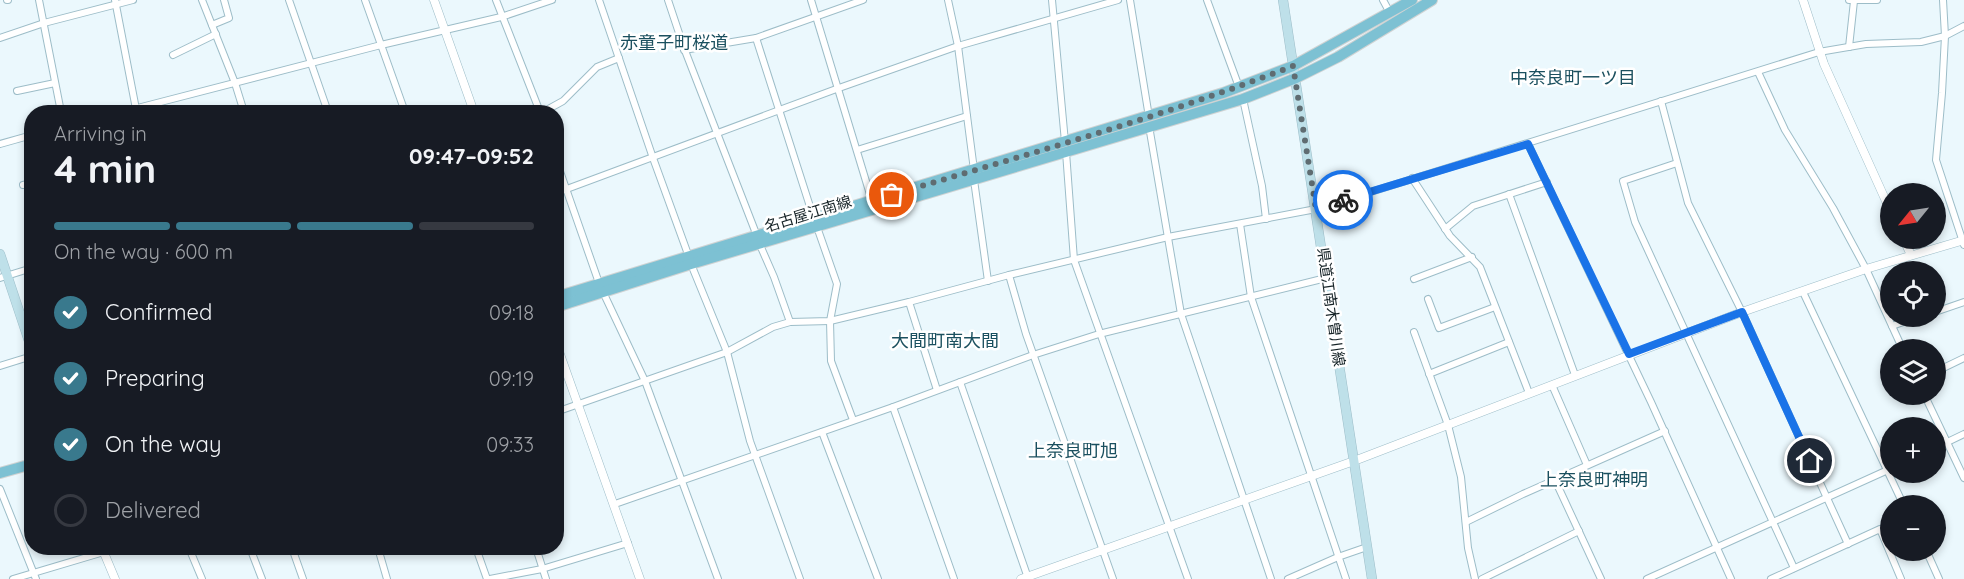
<!DOCTYPE html>
<meta charset="utf-8">
<style>
:root{--surface:#171b24;--page:#242831;--text:#f1f3f6;--muted:#9ea1a6;--line:#363941;--accent:#39798d}
body{margin:0;font-family:Quicksand,"Noto Sans JP",sans-serif;background:var(--page);color:var(--text);height:100vh;display:flex;flex-direction:column;font-size:22px;white-space:nowrap}
*{box-sizing:border-box;margin:0}
p{font-size:20px;color:var(--muted)}
.icon{flex:none;width:33px;height:33px;fill:none;stroke:currentColor;stroke-width:2;stroke-linecap:round;stroke-linejoin:round}
.map{position:relative;flex:1;overflow:hidden}
.panel{position:absolute;left:24px;top:105px;width:540px;height:450px;display:flex;flex-direction:column;background:var(--surface);border-radius:24px;box-shadow:0 3px 9px #0003}
.panel>*{flex:none}
.needle{width:39px;rotate:240deg}
.fabs{position:absolute;left:1880px;top:183px;display:grid;gap:12px}
.fabs a{display:grid;place-items:center;width:66px;height:66px;border-radius:50%;background:var(--surface);box-shadow:0 3px 9px #0003;font-size:30px}
.pin{position:absolute;display:grid;place-items:center;width:51px;height:51px;color:#fff;margin:-26px;border:3px solid #fff;border-radius:50%;box-shadow:0 2px 6px #0007}
.courier{position:absolute;display:grid;place-items:center;width:60px;height:60px;margin:-30px;border:4px solid #1a73e8;border-radius:50%;background:#fff;color:#222;box-shadow:0 2px 8px #0007}
.headline em{font-style:normal;font-weight:800}
.headline div{display:flex;flex-direction:column-reverse}
.headline{display:flex;align-items:center;justify-content:space-between;height:102px;padding:0 30px}
h1{font-size:39px;font-weight:800;line-height:45px}
.bar{display:grid;grid-template-columns:repeat(4,1fr);gap:9px 6px;align-content:center;height:72px;padding:0 30px}
.bar i{height:8px;border-radius:4px;background:var(--line)}
.bar .current{background:var(--accent)}
.bar p{grid-column:span 4}
ol{padding:0 30px;list-style:none}
li{display:flex;align-items:center;gap:18px;height:66px}
li p{margin-inline-start:auto}
li .icon{padding:6px;border-radius:50%;background:var(--accent);color:#fff;stroke-width:4}
li:last-child{color:var(--muted)}
li i{width:33px;height:33px;border:3px solid var(--line);border-radius:50%}
.map>svg:first-child{display:block}
</style>
<div class="map">
<svg width="1964" height="579" viewBox="0 0 1964 579">
<rect width="100%" height="100%" fill="#ebf8fd"/>
<g fill="none" stroke-linecap="round" stroke-linejoin="round">
<defs>
<g id="minor">
<path d="M7 0H8"/>
<path d="M39 0 61 112"/>
<path d="M115 0 136 109"/>
<path d="M202 0 235 83 244 112"/>
<path d="M289 0 328 112"/>
<path d="M365 0 405 112"/>
<path d="M496 0 540 112"/>
<path d="M599 0 653 158 689 257"/>
<path d="M668 0 684 48 757 236"/>
<path d="M811 0 872 201"/>
<path d="M948 0 958 46 974 170"/>
<path d="M1052 0 1065 142"/>
<path d="M1130 0 1149 117"/>
<path d="M1207 0 1239 87"/>
<path d="M1383 0 1390 13"/>
<path d="M1849 0H1877"/>
<path d="M1943 0 1945 36 1942 93 1936 160 1964 245"/>
<path d="M212 25 229 18 224 0"/>
<path d="M0 38 44 23 133 0"/>
<path d="M756 38 814 219"/>
<path d="M1849 47 1854 1"/>
<path d="M684 50 756 38 863 0"/>
<path d="M173 55 216 34"/>
<path d="M1758 72 1785 130 1833 208 1866 269 1903 350"/>
<path d="M17 91 55 83"/>
<path d="M1243 99 1262 186 1266 219"/>
<path d="M1661 101 1688 203 1742 312 1848 544"/>
<path d="M122 112 381 45 501 17 552 0"/>
<path d="M543 112 563 101 597 67 619 58"/>
<path d="M1149 126 1181 314 1271 579"/>
<path d="M0 144 32 135"/>
<path d="M1528 144 1651 402 1731 579"/>
<path d="M857 150 967 116"/>
<path d="M1066 152 1074 260 1188 579"/>
<path d="M556 160 599 283"/>
<path d="M1677 163 1623 181 1635 222 1794 568"/>
<path d="M1412 178 1450 236 1480 267 1529 393"/>
<path d="M974 180 988 281"/>
<path d="M23 185 32 183"/>
<path d="M556 193 839 88 958 46 1118 0"/>
<path d="M1509 194 1575 375"/>
<path d="M1240 224 1251 297 1346 579"/>
<path d="M817 227 837 284 830 321 831 361 853 420"/>
<path d="M1445 229 1473 206 1547 182"/>
<path d="M760 245 774 277 790 322"/>
<path d="M691 264 727 352 750 441 800 579"/>
<path d="M1009 275 1026 334 1113 579"/>
<path d="M0 278 32 268"/>
<path d="M1414 279 1472 257"/>
<path d="M603 292 645 381 718 579"/>
<path d="M1803 292 1904 506"/>
<path d="M1428 299 1439 328 1495 307"/>
<path d="M909 302 937 390"/>
<path d="M1935 312 1964 302"/>
<path d="M1892 326 1920 316"/>
<path d="M1414 332 1448 425 1461 477 1468 548 1475 579"/>
<path d="M0 366 32 356"/>
<path d="M1935 372 1964 358"/>
<path d="M1429 374 1509 342"/>
<path d="M960 382 1028 578"/>
<path d="M1552 385 1587 465"/>
<path d="M1924 394 1964 478"/>
<path d="M893 407 954 579"/>
<path d="M556 412 727 352 773 327 790 322 830 321 909 302 1009 275 1168 237 1316 209 1819 52 1866 44 1921 42 1945 36 1964 26"/>
<path d="M822 432 878 579"/>
<path d="M1935 448 1964 434"/>
<path d="M1555 480 1601 579"/>
<path d="M0 489 36 579"/>
<path d="M615 504 893 407 1033 355 1099 334 1326 278"/>
<path d="M1466 522 1523 494 1665 431"/>
<path d="M189 548 202 579"/>
<path d="M250 548 262 579"/>
<path d="M292 548 303 579"/>
<path d="M378 548 387 579"/>
<path d="M476 548 487 579"/>
<path d="M536 548 546 579"/>
<path d="M1926 550 1939 579"/>
<path d="M13 579 117 548"/>
<path d="M490 579 542 569 628 543"/>
<path d="M1288 579 1338 557 1367 547"/>
<path d="M1482 579 1579 531"/>
<path d="M1647 579 1890 469"/>
<path d="M1771 579 1880 529 1901 579"/>
</g>
<g id="tertiary">
<path d="M434 0 474 112"/>
<path d="M1803 0 1824 64 1890 210"/>
<path d="M1903 238 1911 255"/>
<path d="M556 343 640 579"/>
<path d="M102 548 115 579"/>
<path d="M1021 579 1354 461 1742 312 1866 269 1964 240"/>
</g>
<g id="secondary">
<path d="M1283 0 1372 579"/>
<path d="M0 254 32 350"/>
</g>
<g id="primary">
<path d="M556 297 1223 93 1293 66 1412 0"/>
<path d="M556 307 691 264 1243 99 1296 78 1338 57 1432 0"/>
<path d="M0 473 32 464"/>
</g>
</defs>
<use href="#minor" stroke="#9dbdc8" stroke-width="8"/>
<use href="#tertiary" stroke="#9dbdc8" stroke-width="9"/>
<use href="#secondary" stroke="#9dbdc8" stroke-width="10"/>
<use href="#primary" stroke="#d0d3d3" stroke-width="12"/>
<use href="#minor" stroke="#fff" stroke-width="6"/>
<use href="#tertiary" stroke="#fff" stroke-width="8"/>
<use href="#secondary" stroke="#bee0e9" stroke-width="9"/>
<use href="#primary" stroke="#7dc1d3" stroke-width="10"/>
</g>
<g fill="none" stroke-linecap="round" stroke-linejoin="round">
<path stroke="#5f6c71" stroke-width="6" stroke-dasharray="0 10.8" d="M892 195C1027 154 1162 117 1293 66L1316 209 1343 200"/>
<path stroke="#1a73e8" stroke-width="8" d="M1343 200 1528 144 1629 354 1742 312 1810 461"/>
</g>
<g text-anchor="middle" stroke-width="5" stroke-linejoin="round" paint-order="stroke">
<g font-size="15" fill="#142125" stroke="#fff">
<text transform="translate(808 214) rotate(-17)" y="5">名古屋江南線</text>
<text transform="translate(1331 307) rotate(82)" y="5">県道江南木曽川線</text>
</g>
<g font-size="18" fill="#1b505f" stroke="#fff">
<text x="674" y="49">赤童子町桜道</text>
<text x="1573" y="84">中奈良町一ツ目</text>
<text x="945" y="347">大間町南大間</text>
<text x="1073" y="457">上奈良町旭</text>
<text x="1594" y="486">上奈良町神明</text>
</g>
</g>
</svg>
<div class="fabs">
<a><svg class="needle" viewBox="-14 -14 28 28"><path d="M0-13l5 13h-10z" fill="#e53935"/><path d="M0 13l5-13h-10z" fill="#9ea1a6"/></svg></a>
<a><svg class="icon" aria-label="locate" viewBox="0 0 24 24"><circle cx="12" cy="12" r="6"/><path d="M12 2v4M12 18v4M2 12h4M18 12h4"/></svg></a>
<a><svg class="icon" aria-label="layers" viewBox="0 0 24 24"><path d="M12 4l9 5-9 5-9-5zM3 14l9 5 9-5"/></svg></a>
<a>+</a>
<a>−</a>
</div>
<div class="pin" style="left:892px;top:195px;background:#ea580c"><svg class="icon" aria-label="bag" viewBox="0 0 24 24"><path d="M5 8h14l-1 12H6zM9 8a3 3 0 0 1 6 0"/></svg></div>
<div class="pin" style="left:1810px;top:461px;background:#1f2937"><svg class="icon" aria-label="home" viewBox="0 0 24 24"><path d="M3 11l9-7 9 7M6 9v11h12V9"/></svg></div>
<div class="courier" style="left:1343px;top:200px"><svg class="icon" aria-label="bike" viewBox="0 0 24 24"><circle cx="6" cy="16" r="4"/><circle cx="18" cy="16" r="4"/><path d="M6 16l4-8h5l3 8M10 8l3 8H6M13 5h3"/></svg></div>
<section class="panel">
<div class="headline"><div><h1>4 min</h1><p>Arriving in</p></div><em>09:47–09:52</em></div>
<div class="bar"><i class="current"></i><i class="current"></i><i class="current"></i><i></i><p>On the way · 600 m</p></div>
<ol>
<li><svg class="icon" aria-label="check" viewBox="0 0 24 24"><path d="M5 12l5 5 9-10"/></svg>Confirmed<p>09:18</p></li>
<li><svg class="icon" aria-label="check" viewBox="0 0 24 24"><path d="M5 12l5 5 9-10"/></svg>Preparing<p>09:19</p></li>
<li><svg class="icon" aria-label="check" viewBox="0 0 24 24"><path d="M5 12l5 5 9-10"/></svg>On the way<p>09:33</p></li>
<li><i></i>Delivered</li>
</ol>
</section>
</div>
